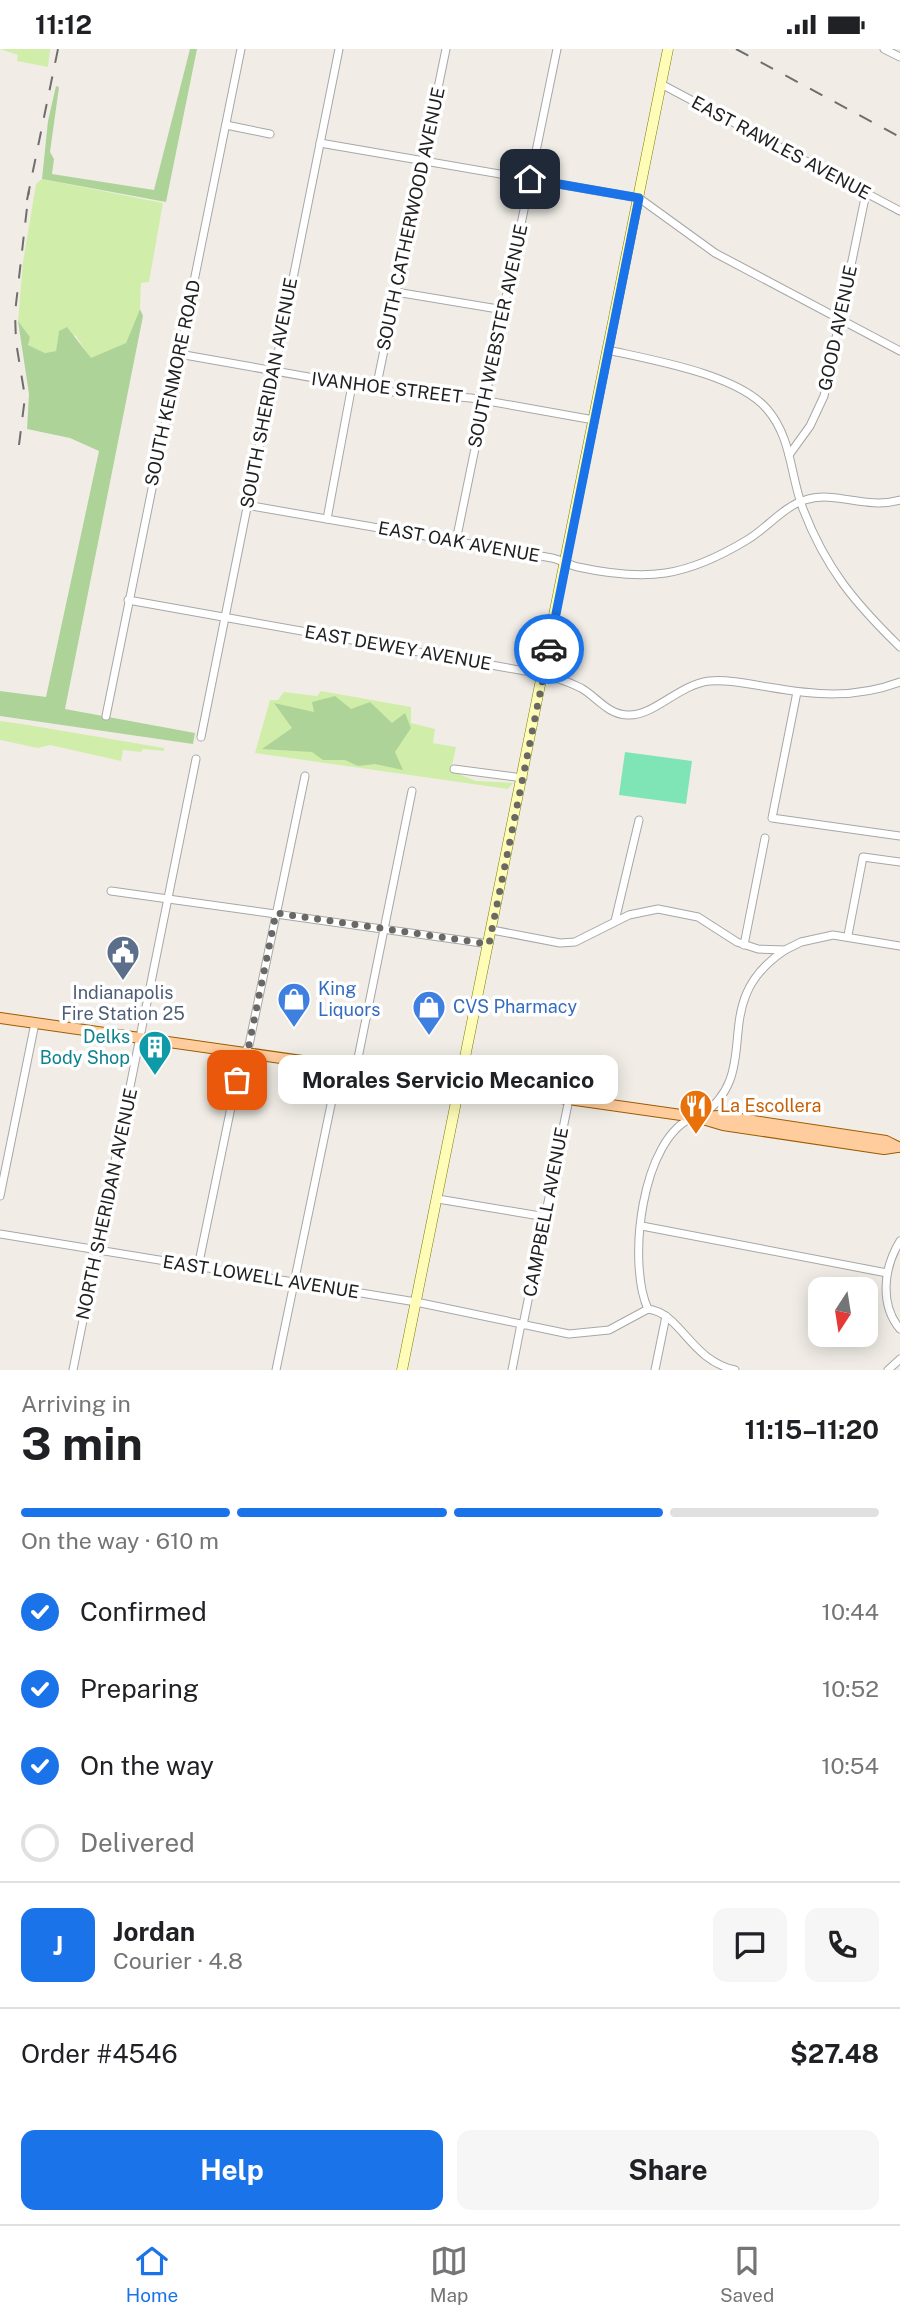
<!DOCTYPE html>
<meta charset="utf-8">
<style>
:root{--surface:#fff;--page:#f6f6f6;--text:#202124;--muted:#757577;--line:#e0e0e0;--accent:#1a73e8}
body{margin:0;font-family:"Public Sans",sans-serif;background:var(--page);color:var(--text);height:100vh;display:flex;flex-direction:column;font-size:26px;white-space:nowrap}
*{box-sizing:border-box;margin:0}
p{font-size:23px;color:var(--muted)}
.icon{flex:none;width:38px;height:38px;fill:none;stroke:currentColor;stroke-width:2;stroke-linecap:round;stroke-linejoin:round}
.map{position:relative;height:1321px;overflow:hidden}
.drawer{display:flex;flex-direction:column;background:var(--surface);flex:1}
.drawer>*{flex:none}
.needle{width:46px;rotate:192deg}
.fabs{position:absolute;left:808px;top:1228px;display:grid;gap:14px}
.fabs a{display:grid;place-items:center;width:70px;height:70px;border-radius:14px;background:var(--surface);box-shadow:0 4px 18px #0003;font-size:35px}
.pin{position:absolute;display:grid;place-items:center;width:60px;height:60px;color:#fff;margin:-30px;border-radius:14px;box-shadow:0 4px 10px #0006}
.courier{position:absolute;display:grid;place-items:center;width:70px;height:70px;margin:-35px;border:5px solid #1a73e8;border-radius:50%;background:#fff;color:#222;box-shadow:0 2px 9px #0007}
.bubble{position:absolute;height:49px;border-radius:14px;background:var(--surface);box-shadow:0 4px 18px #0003;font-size:23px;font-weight:700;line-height:49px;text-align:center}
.headline em{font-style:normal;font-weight:700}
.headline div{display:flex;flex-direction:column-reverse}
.headline{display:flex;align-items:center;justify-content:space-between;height:119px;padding:0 21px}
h1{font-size:46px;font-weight:700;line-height:52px}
.bar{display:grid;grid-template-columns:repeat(4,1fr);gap:10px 7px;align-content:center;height:84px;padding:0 21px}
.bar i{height:9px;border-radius:5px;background:var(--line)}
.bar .selected{background:var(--accent)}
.bar p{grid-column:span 4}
.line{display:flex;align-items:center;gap:18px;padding:0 21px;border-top:2px solid var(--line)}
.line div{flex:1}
.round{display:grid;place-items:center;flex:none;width:74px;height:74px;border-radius:14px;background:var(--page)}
ol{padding:0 21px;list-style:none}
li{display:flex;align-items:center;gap:21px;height:77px}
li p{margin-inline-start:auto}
li .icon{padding:7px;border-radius:50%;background:var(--accent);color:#fff;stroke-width:4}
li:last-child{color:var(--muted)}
li i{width:38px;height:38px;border:4px solid var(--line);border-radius:50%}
.button{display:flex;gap:14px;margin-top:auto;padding:14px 21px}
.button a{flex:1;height:80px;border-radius:14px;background:var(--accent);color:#fff;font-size:28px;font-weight:700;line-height:80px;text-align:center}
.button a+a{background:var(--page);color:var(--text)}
.status{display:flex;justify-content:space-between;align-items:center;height:49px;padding:0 35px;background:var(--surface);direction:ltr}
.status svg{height:19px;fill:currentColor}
.dock{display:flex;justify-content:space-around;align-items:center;height:98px;border-top:2px solid var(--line);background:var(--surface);font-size:19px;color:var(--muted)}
.dock a{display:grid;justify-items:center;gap:4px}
.dock .selected{color:var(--accent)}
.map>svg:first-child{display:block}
</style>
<div class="status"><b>11:12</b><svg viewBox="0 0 49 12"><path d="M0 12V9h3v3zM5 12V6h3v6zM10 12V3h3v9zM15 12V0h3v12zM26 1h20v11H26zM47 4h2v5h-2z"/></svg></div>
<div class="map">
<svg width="900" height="1321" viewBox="0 0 900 1321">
<rect width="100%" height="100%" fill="#f1ede6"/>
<g fill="#d0eea9">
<path d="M0 0H50L48 18 17 12 18 6Z"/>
<path d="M42 130 163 154 149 233 141 234 140 260 126 294 91 310 76 287 59 282 56 302 45 304 28 296 30 288 18 272 23 213 36 135Z"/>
<path d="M321 642 411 658V674L435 680 433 694 456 698 451 722 476 732 513 734 508 740 255 704 270 651H278L284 643 317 647Z"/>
<path d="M0 672 22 675 164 699V702L143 700 141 703 123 701 121 712 50 696 38 699 0 691Z"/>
</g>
<g fill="#aed398">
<path d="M190 0H197L166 153 42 130 48 72 56 37 59 38 50 103 54 110 52 125 154 141Z"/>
<path d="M140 260 143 267 65 660 195 684 193 695 0 667V642L46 648 99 402 70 389 27 380 29 345 18 272 30 288 28 296 45 304 56 302 59 282 67 278 91 309 126 294Z"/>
<path d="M335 647 351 660 370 653 392 674 405 664 411 679 395 703 403 721 375 715 358 717 345 711H323L312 703 262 700 292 679 274 654 314 663 312 653Z"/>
</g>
<path fill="#7fe5b6" d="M625 703 692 712 686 755 619 746Z"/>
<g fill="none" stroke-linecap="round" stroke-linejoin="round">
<defs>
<g id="street">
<path d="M884 0 900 8"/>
<path d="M661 35 900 162"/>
<path d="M226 76 270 85"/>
<path d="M320 94 639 149 715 204 900 302"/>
<path d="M396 243 504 261"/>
<path d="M608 301C652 311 737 325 767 360 792 389 790 426 803 460 826 520 855 554 900 598"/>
<path d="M179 305 393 343 471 349 594 371"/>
<path d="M376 340 446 0"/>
<path d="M789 406 810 377 824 347 866 144"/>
<path d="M246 456 552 509C561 511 569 516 578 518 647 533 686 528 747 491 766 480 784 457 805 451 836 441 864 461 900 451"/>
<path d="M327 470 352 336"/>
<path d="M456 492 557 0"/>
<path d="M128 551 536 624C551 627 567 632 581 639 597 648 607 665 627 666 653 668 678 636 709 632 729 630 749 635 768 638 814 646 855 650 900 633"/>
<path d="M797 643 772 769 900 787"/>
<path d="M106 667 241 0"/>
<path d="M201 688 339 0"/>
<path d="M454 720 523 729"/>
<path d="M111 842 489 895"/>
<path d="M615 872 639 771"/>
<path d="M492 881 560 894 575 893 629 866 658 860 698 868 737 893 758 900 785 901 801 893 833 886 900 897"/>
<path d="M848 886 863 808 900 813"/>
<path d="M744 896 765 789"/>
<path d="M356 1019 412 742"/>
<path d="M700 1068C768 1020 704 955 785 901"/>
<path d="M0 1147 35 974"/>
<path d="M438 1150 546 1168"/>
<path d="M642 1177 887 1224"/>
<path d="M0 1185 416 1253 569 1285 609 1281 648 1260"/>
<path d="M900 1192C884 1218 879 1255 900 1280"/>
<path d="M198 1218 241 1010 249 996 305 727"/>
<path d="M648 1260C627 1215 641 1088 694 1068"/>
<path d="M648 1260C681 1264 690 1311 735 1321"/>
<path d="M523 1276 569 1050"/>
<path d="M73 1321 196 710"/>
<path d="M276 1321 339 1017"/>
<path d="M512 1321 521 1275"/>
<path d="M655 1321 666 1267"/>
<path d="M888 1321 900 1310"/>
</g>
<path id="secondary" d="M402 1321 668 0"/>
<g id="primary">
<path d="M0 969 695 1068 721 1067 886 1092 898 1098"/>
<path d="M706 1071 723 1076 884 1100 897 1098"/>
</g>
</defs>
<use href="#street" stroke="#a7a7a7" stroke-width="9"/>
<use href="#secondary" stroke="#7a7e00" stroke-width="11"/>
<use href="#primary" stroke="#9c5d00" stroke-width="12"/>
<use href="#street" stroke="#fff" stroke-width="7"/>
<use href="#secondary" stroke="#fefcb7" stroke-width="10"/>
<use href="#primary" stroke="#ffcd9d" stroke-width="10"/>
<g stroke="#6e6e6e" stroke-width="2" stroke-dasharray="14 14" stroke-linecap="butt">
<path d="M736 0 900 88"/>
<path d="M27 151 58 0"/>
<path d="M19 396 25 348 16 293 15 264 29 141"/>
</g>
</g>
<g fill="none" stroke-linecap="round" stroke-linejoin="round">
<path stroke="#696865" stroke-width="7" stroke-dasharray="0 12.6" d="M237 1031 241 1010 249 996 276 864 489 895 549 600"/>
<path stroke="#1a73e8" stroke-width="9" d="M530 130 639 149 549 600"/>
</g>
<defs>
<symbol id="civic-pin" viewBox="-11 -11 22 30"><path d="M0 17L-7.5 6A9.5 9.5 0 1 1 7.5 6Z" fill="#5c6f8a" stroke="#fff"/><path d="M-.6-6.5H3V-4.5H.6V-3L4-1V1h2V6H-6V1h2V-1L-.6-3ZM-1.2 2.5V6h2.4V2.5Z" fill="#fff"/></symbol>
<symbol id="shop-pin" viewBox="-11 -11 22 30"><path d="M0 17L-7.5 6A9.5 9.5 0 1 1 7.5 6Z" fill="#3f7fe0" stroke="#fff"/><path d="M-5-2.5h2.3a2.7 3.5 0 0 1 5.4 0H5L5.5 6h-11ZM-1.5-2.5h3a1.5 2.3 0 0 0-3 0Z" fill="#fff"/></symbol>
<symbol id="building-pin" viewBox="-11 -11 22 30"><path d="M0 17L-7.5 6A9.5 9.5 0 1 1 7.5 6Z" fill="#0f9aa8" stroke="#fff"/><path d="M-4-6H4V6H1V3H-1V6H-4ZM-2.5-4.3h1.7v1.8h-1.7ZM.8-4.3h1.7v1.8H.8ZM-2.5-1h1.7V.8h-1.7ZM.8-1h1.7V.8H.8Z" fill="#fff"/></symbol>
<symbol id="restaurant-pin" viewBox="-11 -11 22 30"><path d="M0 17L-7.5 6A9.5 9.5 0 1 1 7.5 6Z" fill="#e8710a" stroke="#fff"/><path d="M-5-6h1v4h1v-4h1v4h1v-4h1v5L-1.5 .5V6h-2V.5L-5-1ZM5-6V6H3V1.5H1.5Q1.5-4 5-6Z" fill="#fff"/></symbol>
</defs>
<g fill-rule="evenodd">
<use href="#civic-pin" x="104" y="884" width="38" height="52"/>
<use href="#shop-pin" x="275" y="931" width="38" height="52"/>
<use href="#shop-pin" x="410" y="939" width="38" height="52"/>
<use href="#building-pin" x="136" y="979" width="38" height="52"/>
<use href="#restaurant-pin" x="677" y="1038" width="38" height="52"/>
</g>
<g text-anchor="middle" stroke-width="7" stroke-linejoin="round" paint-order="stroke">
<g font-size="18" fill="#202020" stroke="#fff">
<text transform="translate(781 99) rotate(28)" y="6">EAST RAWLES AVENUE</text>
<text transform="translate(411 170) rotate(-78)" y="6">SOUTH CATHERWOOD AVENUE</text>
<text transform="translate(838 279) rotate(-78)" y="6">GOOD AVENUE</text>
<text transform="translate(498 287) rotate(-78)" y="6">SOUTH WEBSTER AVENUE</text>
<text transform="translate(173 334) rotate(-78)" y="6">SOUTH KENMORE ROAD</text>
<text transform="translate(387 339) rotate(7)" y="6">IVANHOE STREET</text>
<text transform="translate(269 344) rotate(-79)" y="6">SOUTH SHERIDAN AVENUE</text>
<text transform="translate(459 493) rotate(10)" y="6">EAST OAK AVENUE</text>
<text transform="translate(398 599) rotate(10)" y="6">EAST DEWEY AVENUE</text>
<text transform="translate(107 1155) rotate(-78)" y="6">NORTH SHERIDAN AVENUE</text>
<text transform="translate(546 1163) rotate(-79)" y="6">CAMPBELL AVENUE</text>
<text transform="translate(261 1228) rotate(9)" y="6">EAST LOWELL AVENUE</text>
</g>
<g font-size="18" fill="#366cbe" stroke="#fff" text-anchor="start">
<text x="318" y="946">King<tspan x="318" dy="21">Liquors</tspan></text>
<text x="453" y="964">CVS Pharmacy</text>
</g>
<g font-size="18" fill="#4e5e75" stroke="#fff">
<text x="123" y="950">Indianapolis<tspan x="123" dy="21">Fire Station 25</tspan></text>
</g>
<g font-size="18" fill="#0d838f" stroke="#fff" text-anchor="end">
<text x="130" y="994">Delks<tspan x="130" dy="21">Body Shop</tspan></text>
</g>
<g font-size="18" fill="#c56008" stroke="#fff" text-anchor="start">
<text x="720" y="1063">La Escollera</text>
</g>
</g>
</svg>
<div class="fabs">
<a><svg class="needle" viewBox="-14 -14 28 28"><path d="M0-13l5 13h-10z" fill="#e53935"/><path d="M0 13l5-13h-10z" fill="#757577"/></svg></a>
</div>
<div class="pin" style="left:237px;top:1031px;background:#ea580c"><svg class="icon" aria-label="bag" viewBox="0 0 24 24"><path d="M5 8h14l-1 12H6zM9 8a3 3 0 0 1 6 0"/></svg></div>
<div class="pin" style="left:530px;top:130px;background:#1f2937"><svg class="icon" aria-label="home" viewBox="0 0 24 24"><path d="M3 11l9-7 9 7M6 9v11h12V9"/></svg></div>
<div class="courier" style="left:549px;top:600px"><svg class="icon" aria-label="car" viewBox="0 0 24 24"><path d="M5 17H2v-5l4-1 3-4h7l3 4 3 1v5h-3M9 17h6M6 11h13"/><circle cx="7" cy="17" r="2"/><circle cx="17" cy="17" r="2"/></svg></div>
<div class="bubble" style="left:278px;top:1006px;width:340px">Morales Servicio Mecanico</div>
</div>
<section class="drawer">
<div class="headline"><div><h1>3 min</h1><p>Arriving in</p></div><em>11:15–11:20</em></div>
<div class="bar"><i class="selected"></i><i class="selected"></i><i class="selected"></i><i></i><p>On the way · 610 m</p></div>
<ol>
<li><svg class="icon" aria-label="check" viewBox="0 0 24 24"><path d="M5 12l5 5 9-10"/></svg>Confirmed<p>10:44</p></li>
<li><svg class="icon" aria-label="check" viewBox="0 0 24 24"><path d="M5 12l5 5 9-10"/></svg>Preparing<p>10:52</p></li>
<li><svg class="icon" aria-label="check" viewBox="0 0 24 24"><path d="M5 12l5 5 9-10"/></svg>On the way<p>10:54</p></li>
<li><i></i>Delivered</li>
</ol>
<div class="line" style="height:126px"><b class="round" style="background:var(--accent);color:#fff">J</b><div><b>Jordan</b><p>Courier · 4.8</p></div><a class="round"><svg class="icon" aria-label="chat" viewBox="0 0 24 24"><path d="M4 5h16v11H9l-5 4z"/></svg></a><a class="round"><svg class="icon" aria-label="phone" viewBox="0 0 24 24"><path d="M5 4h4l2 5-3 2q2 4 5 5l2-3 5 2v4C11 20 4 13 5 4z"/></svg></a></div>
<div class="line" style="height:91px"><div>Order #4546</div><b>$27.48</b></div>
<div class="button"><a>Help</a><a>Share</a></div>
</section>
<nav class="dock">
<a class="selected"><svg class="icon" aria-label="home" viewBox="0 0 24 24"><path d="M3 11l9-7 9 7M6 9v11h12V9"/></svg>Home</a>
<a><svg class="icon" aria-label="map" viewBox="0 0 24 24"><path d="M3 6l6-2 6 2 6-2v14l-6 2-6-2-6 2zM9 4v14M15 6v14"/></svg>Map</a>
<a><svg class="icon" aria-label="saved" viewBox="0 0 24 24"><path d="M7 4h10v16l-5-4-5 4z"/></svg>Saved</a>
</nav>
